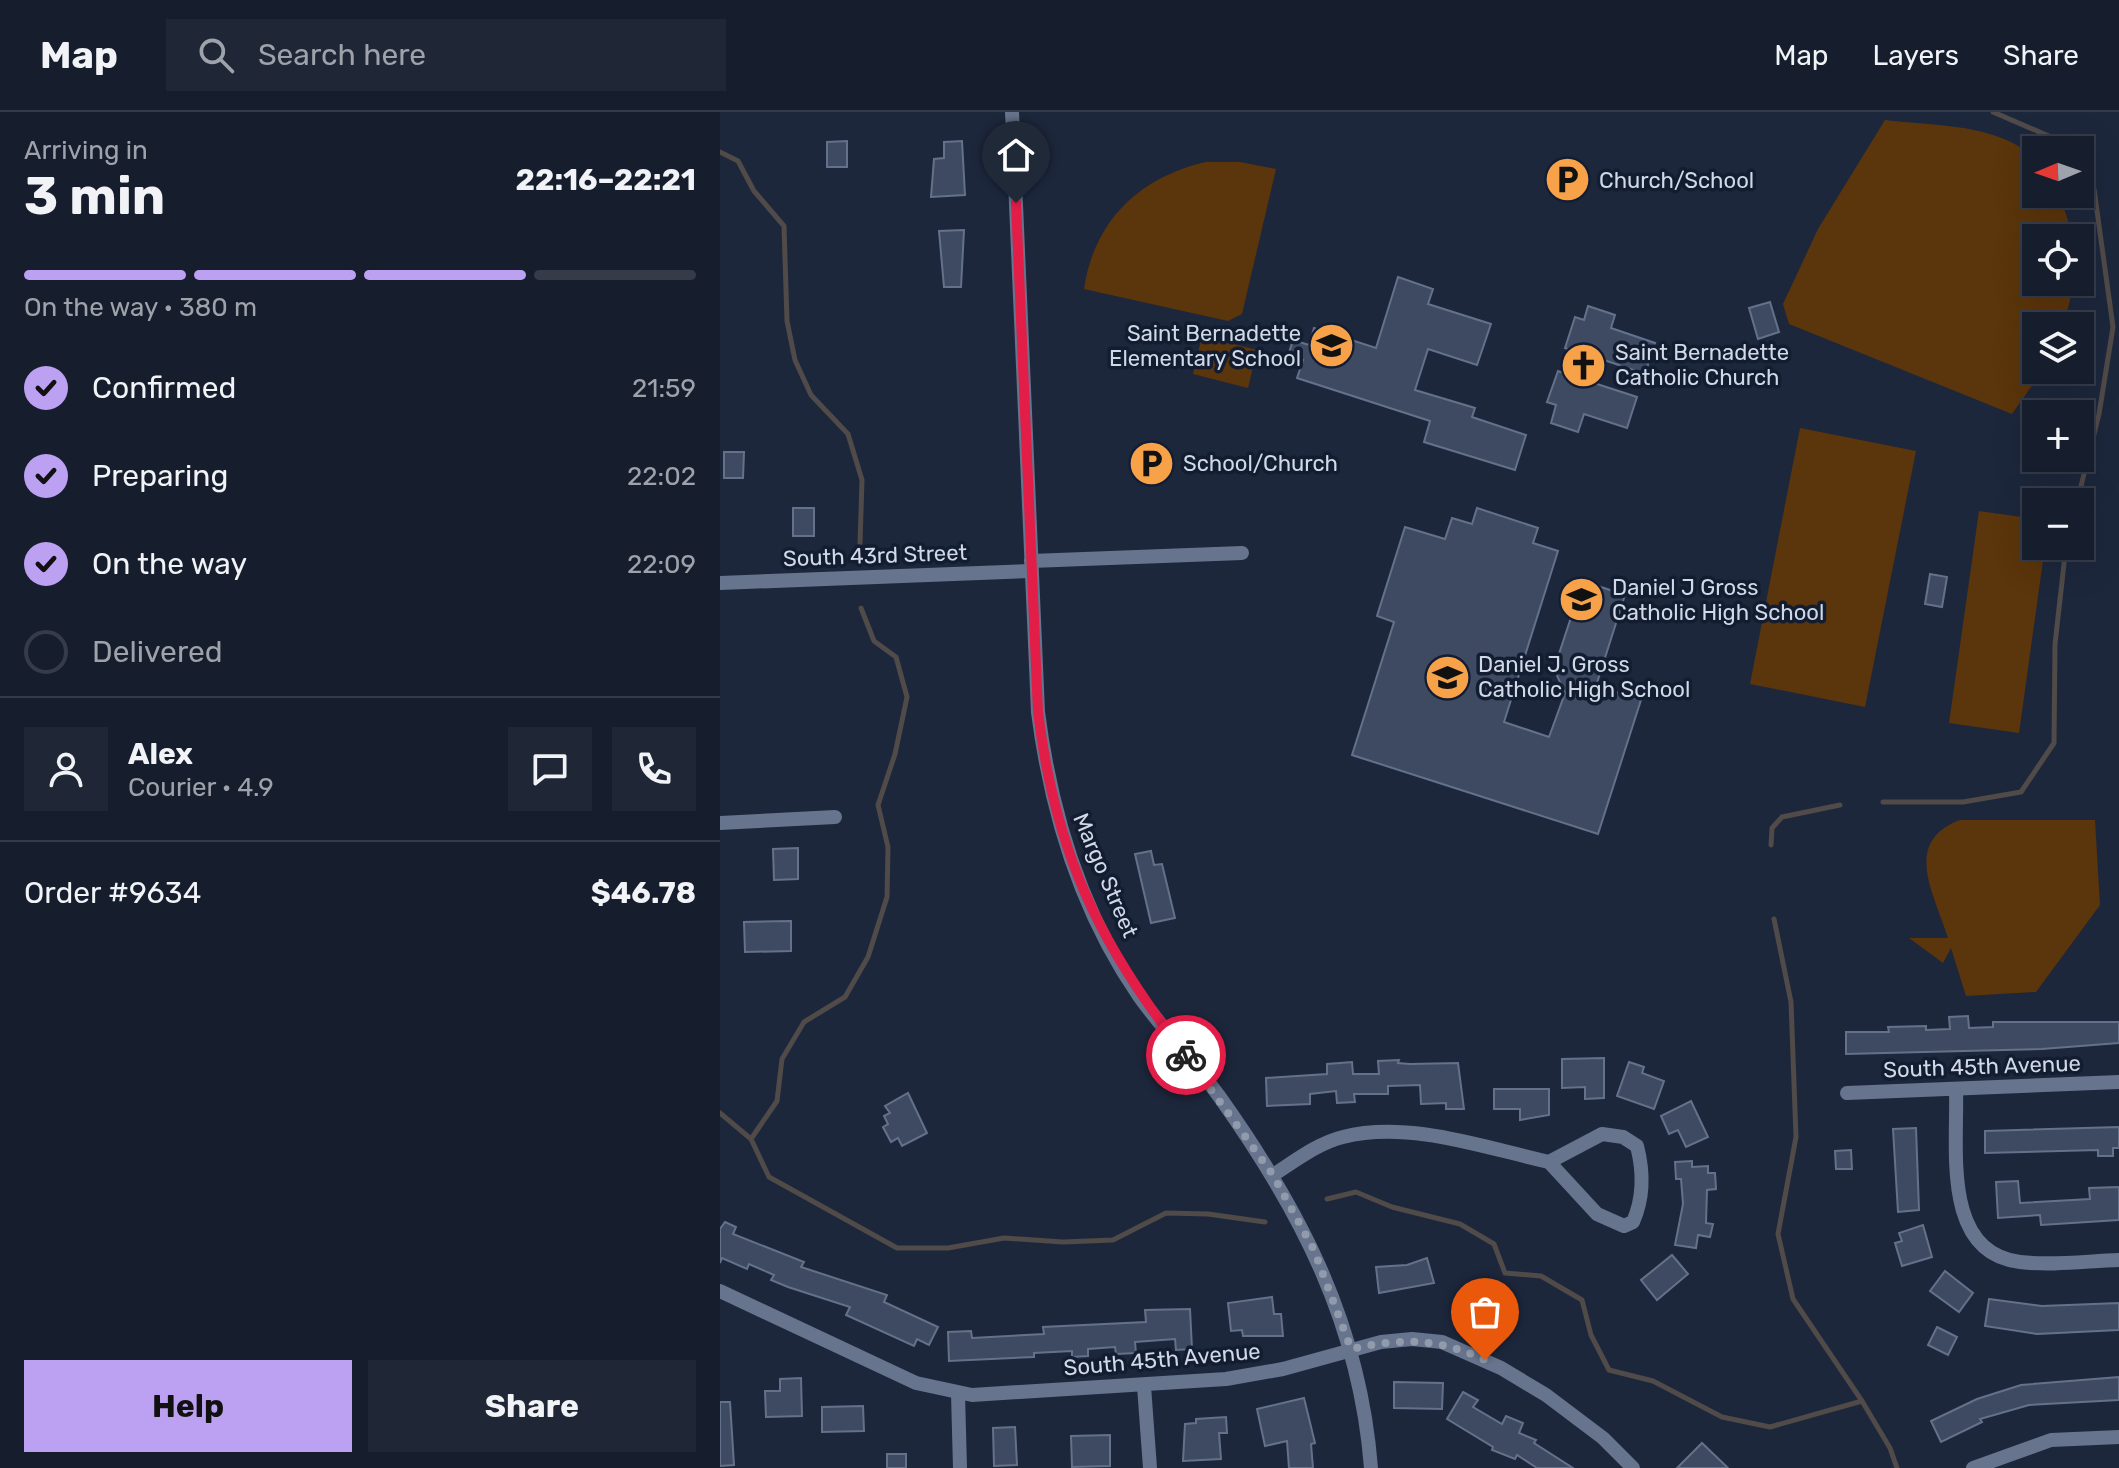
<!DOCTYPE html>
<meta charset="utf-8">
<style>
:root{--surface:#161d2d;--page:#1f2635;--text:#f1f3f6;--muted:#9ea2aa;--line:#353b49;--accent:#bca0f2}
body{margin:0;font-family:Rubik,sans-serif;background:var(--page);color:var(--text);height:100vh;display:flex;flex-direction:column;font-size:30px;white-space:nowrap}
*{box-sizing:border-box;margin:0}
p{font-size:26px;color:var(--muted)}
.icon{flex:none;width:44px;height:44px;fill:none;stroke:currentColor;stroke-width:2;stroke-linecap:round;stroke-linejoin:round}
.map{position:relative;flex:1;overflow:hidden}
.sheet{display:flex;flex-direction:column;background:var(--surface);width:720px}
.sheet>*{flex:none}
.needle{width:52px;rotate:268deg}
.fabs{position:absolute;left:1302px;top:24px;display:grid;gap:16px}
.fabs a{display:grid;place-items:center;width:72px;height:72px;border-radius:0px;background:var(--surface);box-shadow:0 8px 32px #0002,0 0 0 2px var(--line);font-size:40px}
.pin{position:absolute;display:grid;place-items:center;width:68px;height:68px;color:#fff;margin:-82px -34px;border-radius:50% 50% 50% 0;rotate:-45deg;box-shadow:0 0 8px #0007}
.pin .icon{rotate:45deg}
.courier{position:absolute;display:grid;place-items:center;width:80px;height:80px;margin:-40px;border:6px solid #e11d48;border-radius:50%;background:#fff;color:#222;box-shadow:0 2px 10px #0007}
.summary em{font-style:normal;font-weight:700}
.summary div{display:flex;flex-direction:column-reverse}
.summary{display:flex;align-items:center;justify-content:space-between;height:136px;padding:0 24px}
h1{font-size:52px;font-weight:700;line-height:60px}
.bar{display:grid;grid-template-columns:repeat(4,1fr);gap:12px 8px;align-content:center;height:96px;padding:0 24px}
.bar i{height:10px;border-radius:6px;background:var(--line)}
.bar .selected{background:var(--accent)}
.bar p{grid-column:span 4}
.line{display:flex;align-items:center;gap:20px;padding:0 24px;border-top:2px solid var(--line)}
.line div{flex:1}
.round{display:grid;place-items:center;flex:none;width:84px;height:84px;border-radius:0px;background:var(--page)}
ol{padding:0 24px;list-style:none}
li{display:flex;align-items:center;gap:24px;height:88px}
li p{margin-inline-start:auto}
li .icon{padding:8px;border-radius:50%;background:var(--accent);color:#111;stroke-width:4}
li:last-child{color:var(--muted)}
li i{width:44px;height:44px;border:4px solid var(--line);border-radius:50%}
.action{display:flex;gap:16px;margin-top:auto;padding:16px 24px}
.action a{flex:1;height:92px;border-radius:0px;background:var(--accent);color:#111;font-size:32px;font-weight:700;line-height:92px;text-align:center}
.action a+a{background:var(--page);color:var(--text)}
header{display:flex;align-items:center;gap:48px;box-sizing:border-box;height:112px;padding:0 40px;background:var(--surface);border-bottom:2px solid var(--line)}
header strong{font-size:38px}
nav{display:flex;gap:44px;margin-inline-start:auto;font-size:28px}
.search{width:560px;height:72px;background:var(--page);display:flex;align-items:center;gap:20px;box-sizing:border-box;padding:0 28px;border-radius:0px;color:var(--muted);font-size:30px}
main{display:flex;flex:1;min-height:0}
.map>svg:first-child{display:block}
</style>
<header>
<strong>Map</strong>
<div class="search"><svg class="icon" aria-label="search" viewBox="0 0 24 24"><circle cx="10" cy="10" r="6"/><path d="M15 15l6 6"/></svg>Search here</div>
<nav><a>Map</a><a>Layers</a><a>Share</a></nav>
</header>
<main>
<section class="sheet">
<div class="summary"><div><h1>3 min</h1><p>Arriving in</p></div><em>22:16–22:21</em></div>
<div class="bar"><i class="selected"></i><i class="selected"></i><i class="selected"></i><i></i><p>On the way · 380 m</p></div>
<ol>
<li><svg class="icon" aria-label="check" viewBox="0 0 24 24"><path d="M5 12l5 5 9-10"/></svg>Confirmed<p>21:59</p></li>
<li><svg class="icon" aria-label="check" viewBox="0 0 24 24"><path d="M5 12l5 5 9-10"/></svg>Preparing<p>22:02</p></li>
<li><svg class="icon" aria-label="check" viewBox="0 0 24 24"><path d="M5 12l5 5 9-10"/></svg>On the way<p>22:09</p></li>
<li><i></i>Delivered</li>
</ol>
<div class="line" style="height:144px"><a class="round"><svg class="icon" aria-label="person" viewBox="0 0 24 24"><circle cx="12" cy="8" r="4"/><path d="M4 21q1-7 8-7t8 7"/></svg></a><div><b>Alex</b><p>Courier · 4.9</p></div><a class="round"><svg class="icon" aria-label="chat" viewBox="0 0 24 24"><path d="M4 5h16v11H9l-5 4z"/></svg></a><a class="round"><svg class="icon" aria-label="phone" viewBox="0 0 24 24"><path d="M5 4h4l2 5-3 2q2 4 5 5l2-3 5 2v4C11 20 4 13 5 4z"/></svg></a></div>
<div class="line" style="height:104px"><div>Order #9634</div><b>$46.78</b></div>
<div class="action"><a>Help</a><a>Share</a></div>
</section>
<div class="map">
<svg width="1399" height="1356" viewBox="0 0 1399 1356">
<rect width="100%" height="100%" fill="#1d273c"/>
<g fill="#5b350b">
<path d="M1165 8C1213 14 1281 11 1316 48V82H1339L1354 126H1316V170H1354L1344 214H1316V258H1323L1292 302 1069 212 1063 192 1098 117Z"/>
<path d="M486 50H520L556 57 522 202 508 209 364 177C374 108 420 65 486 50Z"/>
<path d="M482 224 537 238 528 276 473 262Z"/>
<path d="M1080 316 1196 339 1145 595 1030 572Z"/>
<path d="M1259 399 1316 407V434H1325L1299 621 1229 611Z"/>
<path d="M1240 708H1375L1380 793 1316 880 1246 884 1231 836 1223 851 1189 826H1228C1215 783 1181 730 1240 708Z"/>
</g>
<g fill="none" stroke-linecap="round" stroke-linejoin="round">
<g stroke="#504a48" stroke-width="5">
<path d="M1273 0 1338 28 1346 38"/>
<path d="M0 40 18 49 34 79 64 114 67 209 75 248 91 283 128 322 142 368 140 431"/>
<path d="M1357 390 1379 302 1393 215 1374 77 1360 58"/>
<path d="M1163 690H1243L1301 680 1334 631 1335 532 1346 434"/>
<path d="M1051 733 1052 716 1062 705 1120 693"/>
<path d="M1054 807 1071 890 1076 1025 1058 1122 1073 1187 1142 1289 1170 1336 1177 1356"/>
<path d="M0 1001 31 1027 49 1065 177 1136H228L284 1126 343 1130 393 1128 446 1101 488 1102 545 1110"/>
<path d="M31 1027 57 989 62 947 84 910 125 885 148 845 167 785 168 735 158 693 175 642 187 585 176 545 154 529 141 496"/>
<path d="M607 1087 636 1080 672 1095 740 1112 774 1132 785 1161 821 1164 862 1188 871 1223 889 1258 933 1269 1002 1305 1050 1315 1142 1289"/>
</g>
</g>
<g fill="#3e4a61" stroke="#64718a" stroke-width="2">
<path d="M127 29V55H107V30Z"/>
<path d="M242 29 245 83 211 85 214 47 224 46V30Z"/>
<path d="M244 118 241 175H224L219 119Z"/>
<path d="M678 165 713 177 708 192 771 212 757 253 708 237 695 278 755 296 752 305 806 323 795 358 704 330 710 309 577 266 583 248 568 244 573 228 589 233 594 216 656 236Z"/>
<path d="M1050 190 1059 220 1038 227 1029 196Z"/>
<path d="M868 194 895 203 891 216 935 231 925 262 881 247 874 271 917 285 907 316 864 302 858 320 831 311 836 293 827 290 838 259 846 262 854 239 845 236 855 205 864 208Z"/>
<path d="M4 340H24L23 366H4Z"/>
<rect x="73" y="396" width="21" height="28"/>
<path d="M757 396 818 416 813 431 838 439 784 610 829 625 845 581 834 557 863 469 905 483 876 574 921 588 878 722 632 643 674 510 657 504 685 415 725 427 732 406 752 412Z"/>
<path d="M1210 462 1227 465 1222 495 1205 492Z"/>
<path d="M78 736V767L54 768 53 737Z"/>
<path d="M431 739 434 753 442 752 455 806 431 811 415 742Z"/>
<path d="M71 809V839L25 840 24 810Z"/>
<path d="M1248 904 1249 916 1273 915V910H1399V931L1322 937 1126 942V920H1169L1168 915 1206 914V918L1230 917 1229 905Z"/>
<path d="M884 946V986L865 987V975L842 976V947Z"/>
<path d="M679 948 678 951 690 952 738 951 744 997H726V991L701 992 700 973 668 974V982H634L635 990 617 991 616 979 590 982V992L547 994 546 966 607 962V952L632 950 633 962H659L658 949Z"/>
<path d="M909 950 924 955 922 961 944 969 934 997 897 984Z"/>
<path d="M774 977H829V1003L800 1008V997H774Z"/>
<path d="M188 981 207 1021 182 1034 178 1026 171 1030 163 1015 168 1012 164 1004 170 1001 165 994Z"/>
<path d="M971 989 988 1025 966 1035 958 1018 949 1022 941 1004Z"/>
<path d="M1399 1015V1036H1393V1044H1378V1038L1265 1041V1019Z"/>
<path d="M1196 1016 1199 1098 1178 1100 1173 1017Z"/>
<path d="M1131 1038 1132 1057H1116L1115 1039Z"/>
<path d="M972 1049V1055L988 1054V1061H995L996 1077 987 1078 986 1111 993 1112 990 1125 978 1123 976 1136 955 1133 963 1092 961 1067H956L955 1050Z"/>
<path d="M1298 1069 1300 1091 1370 1087 1369 1076 1399 1075V1108L1321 1113 1320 1103 1278 1106 1276 1070Z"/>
<path d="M5 1110 16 1115 13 1122 84 1150 81 1155 167 1183 164 1190 218 1215 209 1233 197 1227 194 1234 126 1203 130 1195 68 1175 51 1168 54 1163 29 1152 27 1157 2 1146 0 1151V1117Z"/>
<path d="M1203 1113 1212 1145 1182 1154 1175 1131 1182 1129 1179 1121Z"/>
<path d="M952 1143 968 1162 937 1188 921 1168Z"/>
<path d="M707 1146 714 1171 659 1181 656 1155 687 1153Z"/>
<path d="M1225 1159 1253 1181 1239 1200 1210 1179Z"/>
<path d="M552 1185 554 1202H561L563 1224H523L522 1218 511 1219 508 1191Z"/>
<path d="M1269 1187 1322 1194 1399 1191V1218L1317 1222 1265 1214Z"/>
<path d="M470 1197 472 1237 456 1238 455 1227 415 1230 416 1241 396 1242 395 1235 368 1237V1244L352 1245V1239L314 1241V1245L229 1249 228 1220 251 1219 252 1226 324 1222 323 1215 426 1210 425 1198Z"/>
<path d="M1217 1215 1237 1225 1228 1243 1208 1233Z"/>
<path d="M1399 1265V1288L1309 1293 1260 1307 1262 1310 1221 1330 1211 1309 1257 1287 1301 1273Z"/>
<path d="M81 1266 82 1304 46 1305 45 1279H60V1267Z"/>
<path d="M674 1270 723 1271 722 1297 674 1296Z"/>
<path d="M743 1280 758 1288 753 1295 782 1312 786 1304 803 1311 799 1321 816 1328 814 1331 853 1356H817L797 1343 795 1347 772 1338 773 1335 727 1307Z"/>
<path d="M584 1286 595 1331 591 1332 593 1356H569L567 1329 545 1334 537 1297Z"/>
<path d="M0 1290H10L14 1353 0 1354Z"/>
<path d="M143 1294 144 1319 102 1320V1295Z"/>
<path d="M506 1305 507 1321H499L501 1347 463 1349 465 1312 476 1311V1307Z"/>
<path d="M295 1315 297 1353 274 1354 273 1316Z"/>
<path d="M390 1323V1354L352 1355 351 1324Z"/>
<path d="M982 1331 1008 1356H957Z"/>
<rect x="167" y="1342" width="19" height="14"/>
</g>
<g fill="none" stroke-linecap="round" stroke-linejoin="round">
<g stroke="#67748d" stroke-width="14">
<path d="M292 0 318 600C331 701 361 800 419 884 444 919 474 950 499 984 581 1099 640 1213 651 1356"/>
<path d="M311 449 522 441"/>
<path d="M0 471 311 459"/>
<path d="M0 711 115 705"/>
<path d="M1236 978C1238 1035 1221 1141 1300 1150 1332 1154 1367 1149 1399 1148"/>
<path d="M1127 981 1399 970"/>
<path d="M882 1022 903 1025 917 1034C924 1061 924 1085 913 1110L904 1114 877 1102 829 1050Z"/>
<path d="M553 1063C575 1049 598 1031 623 1025 688 1008 766 1036 829 1050"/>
<path d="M0 1179 196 1271 252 1283 506 1267 563 1257 661 1230 692 1227 722 1230 781 1256 826 1283 883 1326 913 1356"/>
<path d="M424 1274 430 1356"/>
<path d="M238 1282 240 1356"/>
<path d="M1253 1356 1331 1328 1399 1325"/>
</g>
</g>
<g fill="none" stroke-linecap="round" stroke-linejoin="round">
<path stroke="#929bab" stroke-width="8" stroke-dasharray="0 14.4" d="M466 943 553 1063 594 1138 631 1237C681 1226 719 1226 765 1248"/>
<path stroke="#e11d48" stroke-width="10" d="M296 91 318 600C335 740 379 833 466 943"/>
</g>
<defs>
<symbol id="parking-disc" viewBox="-11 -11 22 22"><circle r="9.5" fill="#f7a149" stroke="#131d32"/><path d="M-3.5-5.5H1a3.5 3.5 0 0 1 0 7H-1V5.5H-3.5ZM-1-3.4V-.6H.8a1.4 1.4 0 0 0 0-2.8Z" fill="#111"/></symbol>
<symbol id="school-disc" viewBox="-11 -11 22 22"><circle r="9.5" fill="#f7a149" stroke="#131d32"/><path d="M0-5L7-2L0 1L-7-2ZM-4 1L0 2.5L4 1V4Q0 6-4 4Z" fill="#111"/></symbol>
<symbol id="church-disc" viewBox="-11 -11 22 22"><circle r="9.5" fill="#f7a149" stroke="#131d32"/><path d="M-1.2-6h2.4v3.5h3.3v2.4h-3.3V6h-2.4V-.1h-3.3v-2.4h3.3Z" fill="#111"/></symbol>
</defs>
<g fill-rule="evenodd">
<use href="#parking-disc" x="822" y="42" width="51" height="51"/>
<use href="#school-disc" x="586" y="208" width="51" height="51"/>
<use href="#church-disc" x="838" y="228" width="51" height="51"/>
<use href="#parking-disc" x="406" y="326" width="51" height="51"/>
<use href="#school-disc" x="836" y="462" width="51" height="51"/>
<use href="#school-disc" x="702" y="540" width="51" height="51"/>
</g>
<g text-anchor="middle" stroke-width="7" stroke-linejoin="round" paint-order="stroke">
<g font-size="22" fill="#d1d9e7" stroke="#131d32" text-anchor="start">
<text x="879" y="76">Church/School</text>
<text x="581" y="229" text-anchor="end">Saint Bernadette<tspan x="581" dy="25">Elementary School</tspan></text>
<text x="895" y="248">Saint Bernadette<tspan x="895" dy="25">Catholic Church</tspan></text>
<text x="463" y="359">School/Church</text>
<text x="892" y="483">Daniel J Gross<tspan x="892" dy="25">Catholic High School</tspan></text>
<text x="758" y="560">Daniel J. Gross<tspan x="758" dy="25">Catholic High School</tspan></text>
</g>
<g font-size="22" fill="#d1d9e7" stroke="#131d32">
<text transform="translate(155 443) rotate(-2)" y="8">South 43rd Street</text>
<text transform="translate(386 763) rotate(67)" y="8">Margo Street</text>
<text transform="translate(1262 954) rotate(-2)" y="8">South 45th Avenue</text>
<text transform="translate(442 1247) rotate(-5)" y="8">South 45th Avenue</text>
</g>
</g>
</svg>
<div class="fabs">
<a><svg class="needle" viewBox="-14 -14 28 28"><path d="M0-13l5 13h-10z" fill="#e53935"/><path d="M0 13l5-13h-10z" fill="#9ea2aa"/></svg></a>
<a><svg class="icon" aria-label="locate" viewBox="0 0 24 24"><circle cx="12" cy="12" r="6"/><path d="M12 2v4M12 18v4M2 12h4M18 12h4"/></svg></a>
<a><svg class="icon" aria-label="layers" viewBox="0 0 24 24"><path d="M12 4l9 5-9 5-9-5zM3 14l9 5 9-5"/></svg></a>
<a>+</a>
<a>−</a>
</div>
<div class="pin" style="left:765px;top:1248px;background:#ea580c"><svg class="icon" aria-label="bag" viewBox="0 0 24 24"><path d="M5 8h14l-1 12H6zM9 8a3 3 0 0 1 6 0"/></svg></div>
<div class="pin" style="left:296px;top:91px;background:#1f2937"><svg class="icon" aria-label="home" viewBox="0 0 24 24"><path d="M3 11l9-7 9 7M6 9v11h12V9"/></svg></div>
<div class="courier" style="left:466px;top:943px"><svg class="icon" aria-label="bike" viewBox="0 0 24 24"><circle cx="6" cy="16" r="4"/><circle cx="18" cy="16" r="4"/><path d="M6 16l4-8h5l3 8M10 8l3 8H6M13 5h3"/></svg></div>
</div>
</main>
